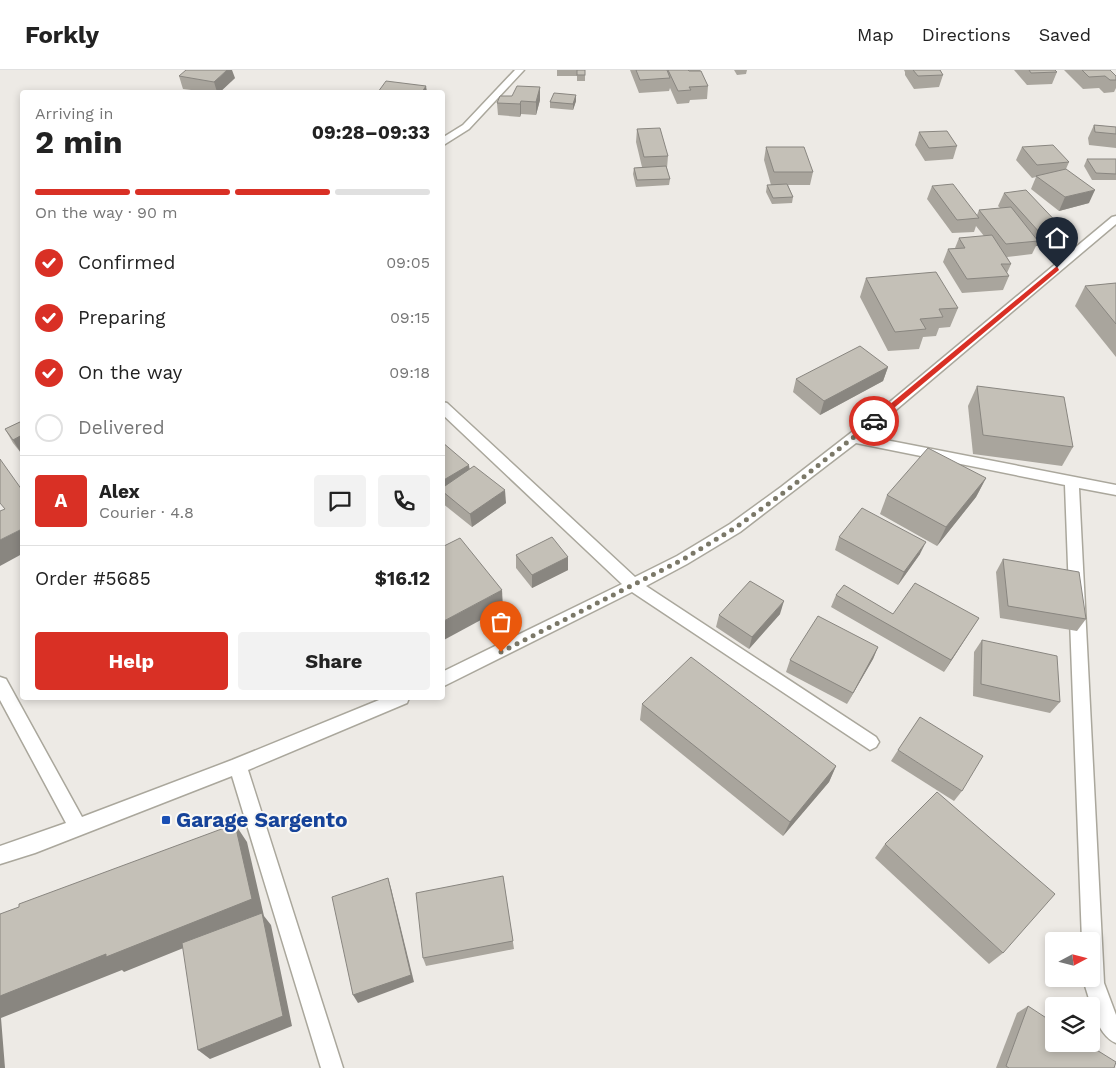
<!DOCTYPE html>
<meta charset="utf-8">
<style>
:root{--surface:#fff;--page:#f2f2f2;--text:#222;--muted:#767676;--line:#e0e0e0;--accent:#d93025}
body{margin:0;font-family:"Work Sans",sans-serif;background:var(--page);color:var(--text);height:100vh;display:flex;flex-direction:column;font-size:19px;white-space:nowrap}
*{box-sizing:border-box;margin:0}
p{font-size:16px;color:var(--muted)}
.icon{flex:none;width:28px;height:28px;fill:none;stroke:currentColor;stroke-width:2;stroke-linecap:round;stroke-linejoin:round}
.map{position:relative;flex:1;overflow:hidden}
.side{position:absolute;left:20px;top:20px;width:425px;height:610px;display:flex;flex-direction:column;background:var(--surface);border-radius:5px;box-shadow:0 2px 8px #0003}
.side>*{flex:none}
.needle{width:32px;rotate:83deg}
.buttons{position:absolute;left:1045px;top:862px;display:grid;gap:10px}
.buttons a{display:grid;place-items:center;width:55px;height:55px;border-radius:5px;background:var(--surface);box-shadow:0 2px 8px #0003;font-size:25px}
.pin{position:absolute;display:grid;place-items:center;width:42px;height:42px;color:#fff;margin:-51px -21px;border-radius:50% 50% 50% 0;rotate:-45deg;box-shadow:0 0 5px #0007}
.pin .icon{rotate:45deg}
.courier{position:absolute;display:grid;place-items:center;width:50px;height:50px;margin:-25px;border:4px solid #d93025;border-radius:50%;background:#fff;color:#222;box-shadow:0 1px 6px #0007}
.overview em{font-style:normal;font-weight:700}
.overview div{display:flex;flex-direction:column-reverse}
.overview{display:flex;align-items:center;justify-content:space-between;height:85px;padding:0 15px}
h1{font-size:32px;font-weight:700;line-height:38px}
.bar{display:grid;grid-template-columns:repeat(4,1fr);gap:8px 5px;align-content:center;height:60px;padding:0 15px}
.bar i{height:6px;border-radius:4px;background:var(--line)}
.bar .active{background:var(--accent)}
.bar p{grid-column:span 4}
.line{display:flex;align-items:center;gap:12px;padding:0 15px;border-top:1px solid var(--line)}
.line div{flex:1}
.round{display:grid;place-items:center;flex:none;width:52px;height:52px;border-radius:5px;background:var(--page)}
ol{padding:0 15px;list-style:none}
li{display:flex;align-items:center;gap:15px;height:55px}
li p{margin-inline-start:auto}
li .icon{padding:5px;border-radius:50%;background:var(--accent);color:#fff;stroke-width:4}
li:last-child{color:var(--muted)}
li i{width:28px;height:28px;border:2px solid var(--line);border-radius:50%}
.cta{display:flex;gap:10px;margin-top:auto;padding:10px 15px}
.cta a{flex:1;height:58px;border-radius:5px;background:var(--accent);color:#fff;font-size:20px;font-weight:700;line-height:58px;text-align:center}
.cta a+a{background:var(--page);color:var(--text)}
header{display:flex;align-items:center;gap:30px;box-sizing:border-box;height:70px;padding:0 25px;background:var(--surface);border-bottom:1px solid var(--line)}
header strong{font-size:24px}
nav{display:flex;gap:28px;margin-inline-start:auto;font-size:18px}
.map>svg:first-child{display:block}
</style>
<header>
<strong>Forkly</strong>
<nav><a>Map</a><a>Directions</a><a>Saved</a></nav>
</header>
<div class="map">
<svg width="1116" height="998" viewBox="0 0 1116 998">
<rect width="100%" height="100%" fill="#edeae5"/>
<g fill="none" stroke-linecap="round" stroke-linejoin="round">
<defs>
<g id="minor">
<path d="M515 0H524L469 59 442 76V68L463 55Z"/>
<path d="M1116 146V154L865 366 1116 415V425L1079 418 1104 913 1116 945V973C1096 965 1091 932 1084 913V909H1091V871H1082L1065 415 856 373 740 462 687 494 646 516 876 667 879 672 876 677 870 680 632 522 442 617V602L622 514 442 344V332L447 333 635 507 677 486 730 454 781 417 879 341 1112 147Z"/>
<path d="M0 607 6 609 82 747 232 690 384 628H409L407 633 248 700 343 998H321L232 706 35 783 0 794V776L66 753 0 630Z"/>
</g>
</defs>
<use href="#minor" stroke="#aaa79c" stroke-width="3"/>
<use href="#minor" fill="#fff" fill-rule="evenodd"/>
</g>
<g fill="#a9a59d">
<path d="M557 0H585V11H577V6H557Z"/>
<path d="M630 0H700L708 16 707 29 690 30 689 33 677 34 670 18 669 21 639 23Z"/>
<path d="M734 0H747L746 4 737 5Z"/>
<path d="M904 0H940L943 5 939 17 914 19 905 5V2Z"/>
<path d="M1014 0H1055L1057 2 1052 14 1027 15Z"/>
<path d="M1064 0H1110L1116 6V18L1114 22 1104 23 1099 18 1083 19Z"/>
<path d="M179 6 235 8 220 22H207L183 19Z"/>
<path d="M540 17V30L536 45 521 44 520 47 498 45 497 33 512 26Z"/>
<path d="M576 25V31L573 40 550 38V32Z"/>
<path d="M1094 55 1116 57V78L1089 75 1088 68Z"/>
<path d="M637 59 668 86 667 98 670 109 669 115 636 117 633 104 634 98 642 97 636 72Z"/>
<path d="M919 62 957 76 953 89 925 91 915 75Z"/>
<path d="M766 77 813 102 810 115H788L793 127 792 133 772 134 766 122 767 115H771L764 90Z"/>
<path d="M1022 77 1069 92 1066 99 1089 133 1059 141 1031 119 1036 107 1032 108 1016 90Z"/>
<path d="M1087 89H1116V110H1092L1084 96Z"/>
<path d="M932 116 977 145 979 140 1000 138 998 136 1004 123 1064 160 1057 173 1036 176 1032 184 1007 187 1011 194 1007 203 1009 206 1003 220 962 223 943 192 948 179 955 178 959 168 984 166 976 156 974 162 952 163 927 129Z"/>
<path d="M866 208 958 238 950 257 939 258 936 266 923 267 919 279 888 281 860 227Z"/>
<path d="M1116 213V287L1075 236 1085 216Z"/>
<path d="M888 297 883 311 820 345 793 322 796 309Z"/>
<path d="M977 316 1073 377 1062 396 973 384 968 336Z"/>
<path d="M22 351V382L21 383 13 373 5 359Z"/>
<path d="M442 372 470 399 506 433 472 457 442 433Z"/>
<path d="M986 408 976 427 937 476 880 444 887 425Z"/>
<path d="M839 467 920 484 898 515 835 480Z"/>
<path d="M516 485 568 487V500L532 518 516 498Z"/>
<path d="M1003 489 1086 549 1077 561 1000 548 996 502Z"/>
<path d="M836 525 893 544 979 548 944 602 831 537Z"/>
<path d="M780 544 749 579 716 557 719 545Z"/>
<path d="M982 570 1060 632 1050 643 973 626 974 582Z"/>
<path d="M878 577 873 589 847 634 786 602 790 590Z"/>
<path d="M642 634 836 696 829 712 783 766 640 650Z"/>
<path d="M898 680 962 721 954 731 891 691Z"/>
<path d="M885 774 1003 883 989 894 875 788Z"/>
<path d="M503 806 514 879 426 896 423 888Z"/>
<path d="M1028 936 1114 998H996L1017 943Z"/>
</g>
<g fill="#898680">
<path d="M227 0H232L235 8 220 22H217L214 12Z"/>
<path d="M426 16 427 22H422Z"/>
<path d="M540 17V30L536 45V32Z"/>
<path d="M576 25V31L573 40V34Z"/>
<path d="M521 31V44L520 47V34Z"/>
<path d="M1095 120 1089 133 1059 141 1065 127Z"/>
<path d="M1064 160 1057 173 1036 176 1038 171H1037L1040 163Z"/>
<path d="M888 297 883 311 820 345 824 331Z"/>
<path d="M22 365V382L21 383 13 370Z"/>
<path d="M469 395 471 408 442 421V411Z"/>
<path d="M986 408 976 427 937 476 946 457Z"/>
<path d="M505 420 506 433 472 457 470 444Z"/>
<path d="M22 459V484L0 496V470Z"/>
<path d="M926 472 920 484 898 515 904 502Z"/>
<path d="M568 487V500L532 518V505Z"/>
<path d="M502 520 503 538 442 571V552Z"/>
<path d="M784 531 780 544 749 579 752 567Z"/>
<path d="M979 548 971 560 944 602 951 590Z"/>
<path d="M878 577 873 589 847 634 853 623Z"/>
<path d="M836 696 829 712 783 766 790 752Z"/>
<path d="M235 754 247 772 264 846 271 855 292 956 210 989 198 980 263 846 124 902 122 900 1 948 5 998H0V926Z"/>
<path d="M388 808 391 818 414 912 358 933 353 925Z"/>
</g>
<g fill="#c4c0b7" stroke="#898680">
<path d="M186 0H227L214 12 179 6Z"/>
<rect x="577" y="0" width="8" height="5"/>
<path d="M636 0H667L670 8 640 10Z"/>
<path d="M668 0H688L689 1H701L708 16 689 17 691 20 678 21Z"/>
<path d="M913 0H940L943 5 918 6Z"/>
<path d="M1029 0H1055L1057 2 1031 3Z"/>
<path d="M1082 0H1110L1116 6V10H1110L1105 6 1089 7Z"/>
<path d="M386 11 426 16 422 22H378Z"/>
<path d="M517 16 540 17 536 32 521 31 520 34 497 33 500 26H512Z"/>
<path d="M554 23 576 25 573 34 550 32Z"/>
<path d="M1094 55 1116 57V64L1095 62Z"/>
<path d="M660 58 668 86 644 87 637 59Z"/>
<path d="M947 61 957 76 929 78 919 62Z"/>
<path d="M1053 75 1069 92 1037 95 1022 77Z"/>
<path d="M766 77H804L813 102H774Z"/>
<path d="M1087 89H1116V104L1096 103Z"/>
<path d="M666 96 670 109 637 110 634 98Z"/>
<path d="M1066 99 1095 120 1065 127 1036 106Z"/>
<path d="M787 114 793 127 773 128 767 115Z"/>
<path d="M953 114 979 148 957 150 932 116Z"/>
<path d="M1026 120 1064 160 1040 163 1004 123Z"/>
<path d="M1011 137 1038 171 1006 174 979 140Z"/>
<path d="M992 165 1011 194H1001L1009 206 967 209 948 179 965 178 959 168Z"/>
<path d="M936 202 958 238 939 239 943 247 920 249 926 259 895 262 866 208Z"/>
<path d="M1116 213V254L1085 216Z"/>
<path d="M860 276 888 297 824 331 796 309Z"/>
<path d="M977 316 1064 327 1073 377 983 365Z"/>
<path d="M22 351V365L13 370 5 359Z"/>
<path d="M442 372 469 395 442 411Z"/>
<path d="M928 378 986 408 946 457 887 425Z"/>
<path d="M0 389 22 420V459L0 470V441L5 439 0 433Z"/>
<path d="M474 396 505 420 470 444 442 421V418Z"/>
<path d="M862 438 926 472 904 502 839 467Z"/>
<path d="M552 467 568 487 532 505 516 485Z"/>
<path d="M460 468 502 520 442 552V477Z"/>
<path d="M1003 489 1079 502 1086 549 1008 536Z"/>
<path d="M750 511 784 531 752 567 719 545Z"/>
<path d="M915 513 979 548 951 590 836 525 844 515 893 544Z"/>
<path d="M818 546 878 577 853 623 790 590Z"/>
<path d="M982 570 1057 586 1060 632 981 614Z"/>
<path d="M691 587 836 696 790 752 642 634Z"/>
<path d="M920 647 983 686 962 721 898 680Z"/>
<path d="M937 722 1055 824 1003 883 885 774Z"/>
<path d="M235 754 252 829 106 887V884L0 926V844L19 837V834Z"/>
<path d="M503 806 513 871 423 888 416 823Z"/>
<path d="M388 808 411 905 353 925 332 827Z"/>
<path d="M262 843 283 946 198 980 182 873Z"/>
<path d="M1028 936 1054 953V974H1087L1116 992 1114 998H1009L1006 996Z"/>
</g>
<path fill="#d93025" d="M1057 196 1059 200 876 353H871V350Z"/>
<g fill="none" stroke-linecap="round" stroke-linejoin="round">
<path stroke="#7b7868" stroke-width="5" stroke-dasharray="0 9" d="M501 582 682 490 735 458 786 421 874 351"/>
</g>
<rect fill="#1a4fb4" stroke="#f9f8f5" stroke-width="2" x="161" y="745" width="10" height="10" rx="2.5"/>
<g text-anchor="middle" stroke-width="4" stroke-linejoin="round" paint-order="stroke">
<g font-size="21" font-weight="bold" fill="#164399" stroke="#f9f8f5" text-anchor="start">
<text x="176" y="757">Garage Sargento</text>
</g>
</g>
</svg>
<div class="buttons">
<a><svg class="needle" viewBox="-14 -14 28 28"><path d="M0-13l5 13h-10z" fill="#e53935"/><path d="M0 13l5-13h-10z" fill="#767676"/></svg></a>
<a><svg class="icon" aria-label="layers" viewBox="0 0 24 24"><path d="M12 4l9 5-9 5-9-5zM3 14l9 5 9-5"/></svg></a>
</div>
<div class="pin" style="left:501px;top:582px;background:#ea580c"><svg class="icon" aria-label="bag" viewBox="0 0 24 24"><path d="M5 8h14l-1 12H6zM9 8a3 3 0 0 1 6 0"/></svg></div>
<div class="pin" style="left:1057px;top:198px;background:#1f2937"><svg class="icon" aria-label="home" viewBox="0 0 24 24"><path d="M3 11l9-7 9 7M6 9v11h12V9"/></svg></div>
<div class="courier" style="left:874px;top:351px"><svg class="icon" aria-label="car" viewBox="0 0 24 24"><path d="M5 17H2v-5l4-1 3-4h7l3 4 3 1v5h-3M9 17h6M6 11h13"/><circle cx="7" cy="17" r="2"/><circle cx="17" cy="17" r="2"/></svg></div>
<section class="side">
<div class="overview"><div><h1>2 min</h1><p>Arriving in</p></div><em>09:28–09:33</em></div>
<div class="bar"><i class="active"></i><i class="active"></i><i class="active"></i><i></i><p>On the way · 90 m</p></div>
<ol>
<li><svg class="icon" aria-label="check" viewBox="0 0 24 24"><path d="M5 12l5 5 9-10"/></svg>Confirmed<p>09:05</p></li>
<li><svg class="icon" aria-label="check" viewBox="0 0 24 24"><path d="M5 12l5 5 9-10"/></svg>Preparing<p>09:15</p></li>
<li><svg class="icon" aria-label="check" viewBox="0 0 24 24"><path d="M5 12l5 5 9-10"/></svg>On the way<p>09:18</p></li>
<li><i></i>Delivered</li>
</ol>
<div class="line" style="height:90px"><b class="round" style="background:var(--accent);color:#fff">A</b><div><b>Alex</b><p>Courier · 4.8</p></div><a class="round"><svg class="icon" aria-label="chat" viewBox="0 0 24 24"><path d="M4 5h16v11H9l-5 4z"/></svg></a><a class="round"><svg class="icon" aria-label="phone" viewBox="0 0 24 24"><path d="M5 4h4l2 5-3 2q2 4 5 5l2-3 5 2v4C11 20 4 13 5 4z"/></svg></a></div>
<div class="line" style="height:65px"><div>Order #5685</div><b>$16.12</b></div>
<div class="cta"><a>Help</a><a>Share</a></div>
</section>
</div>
